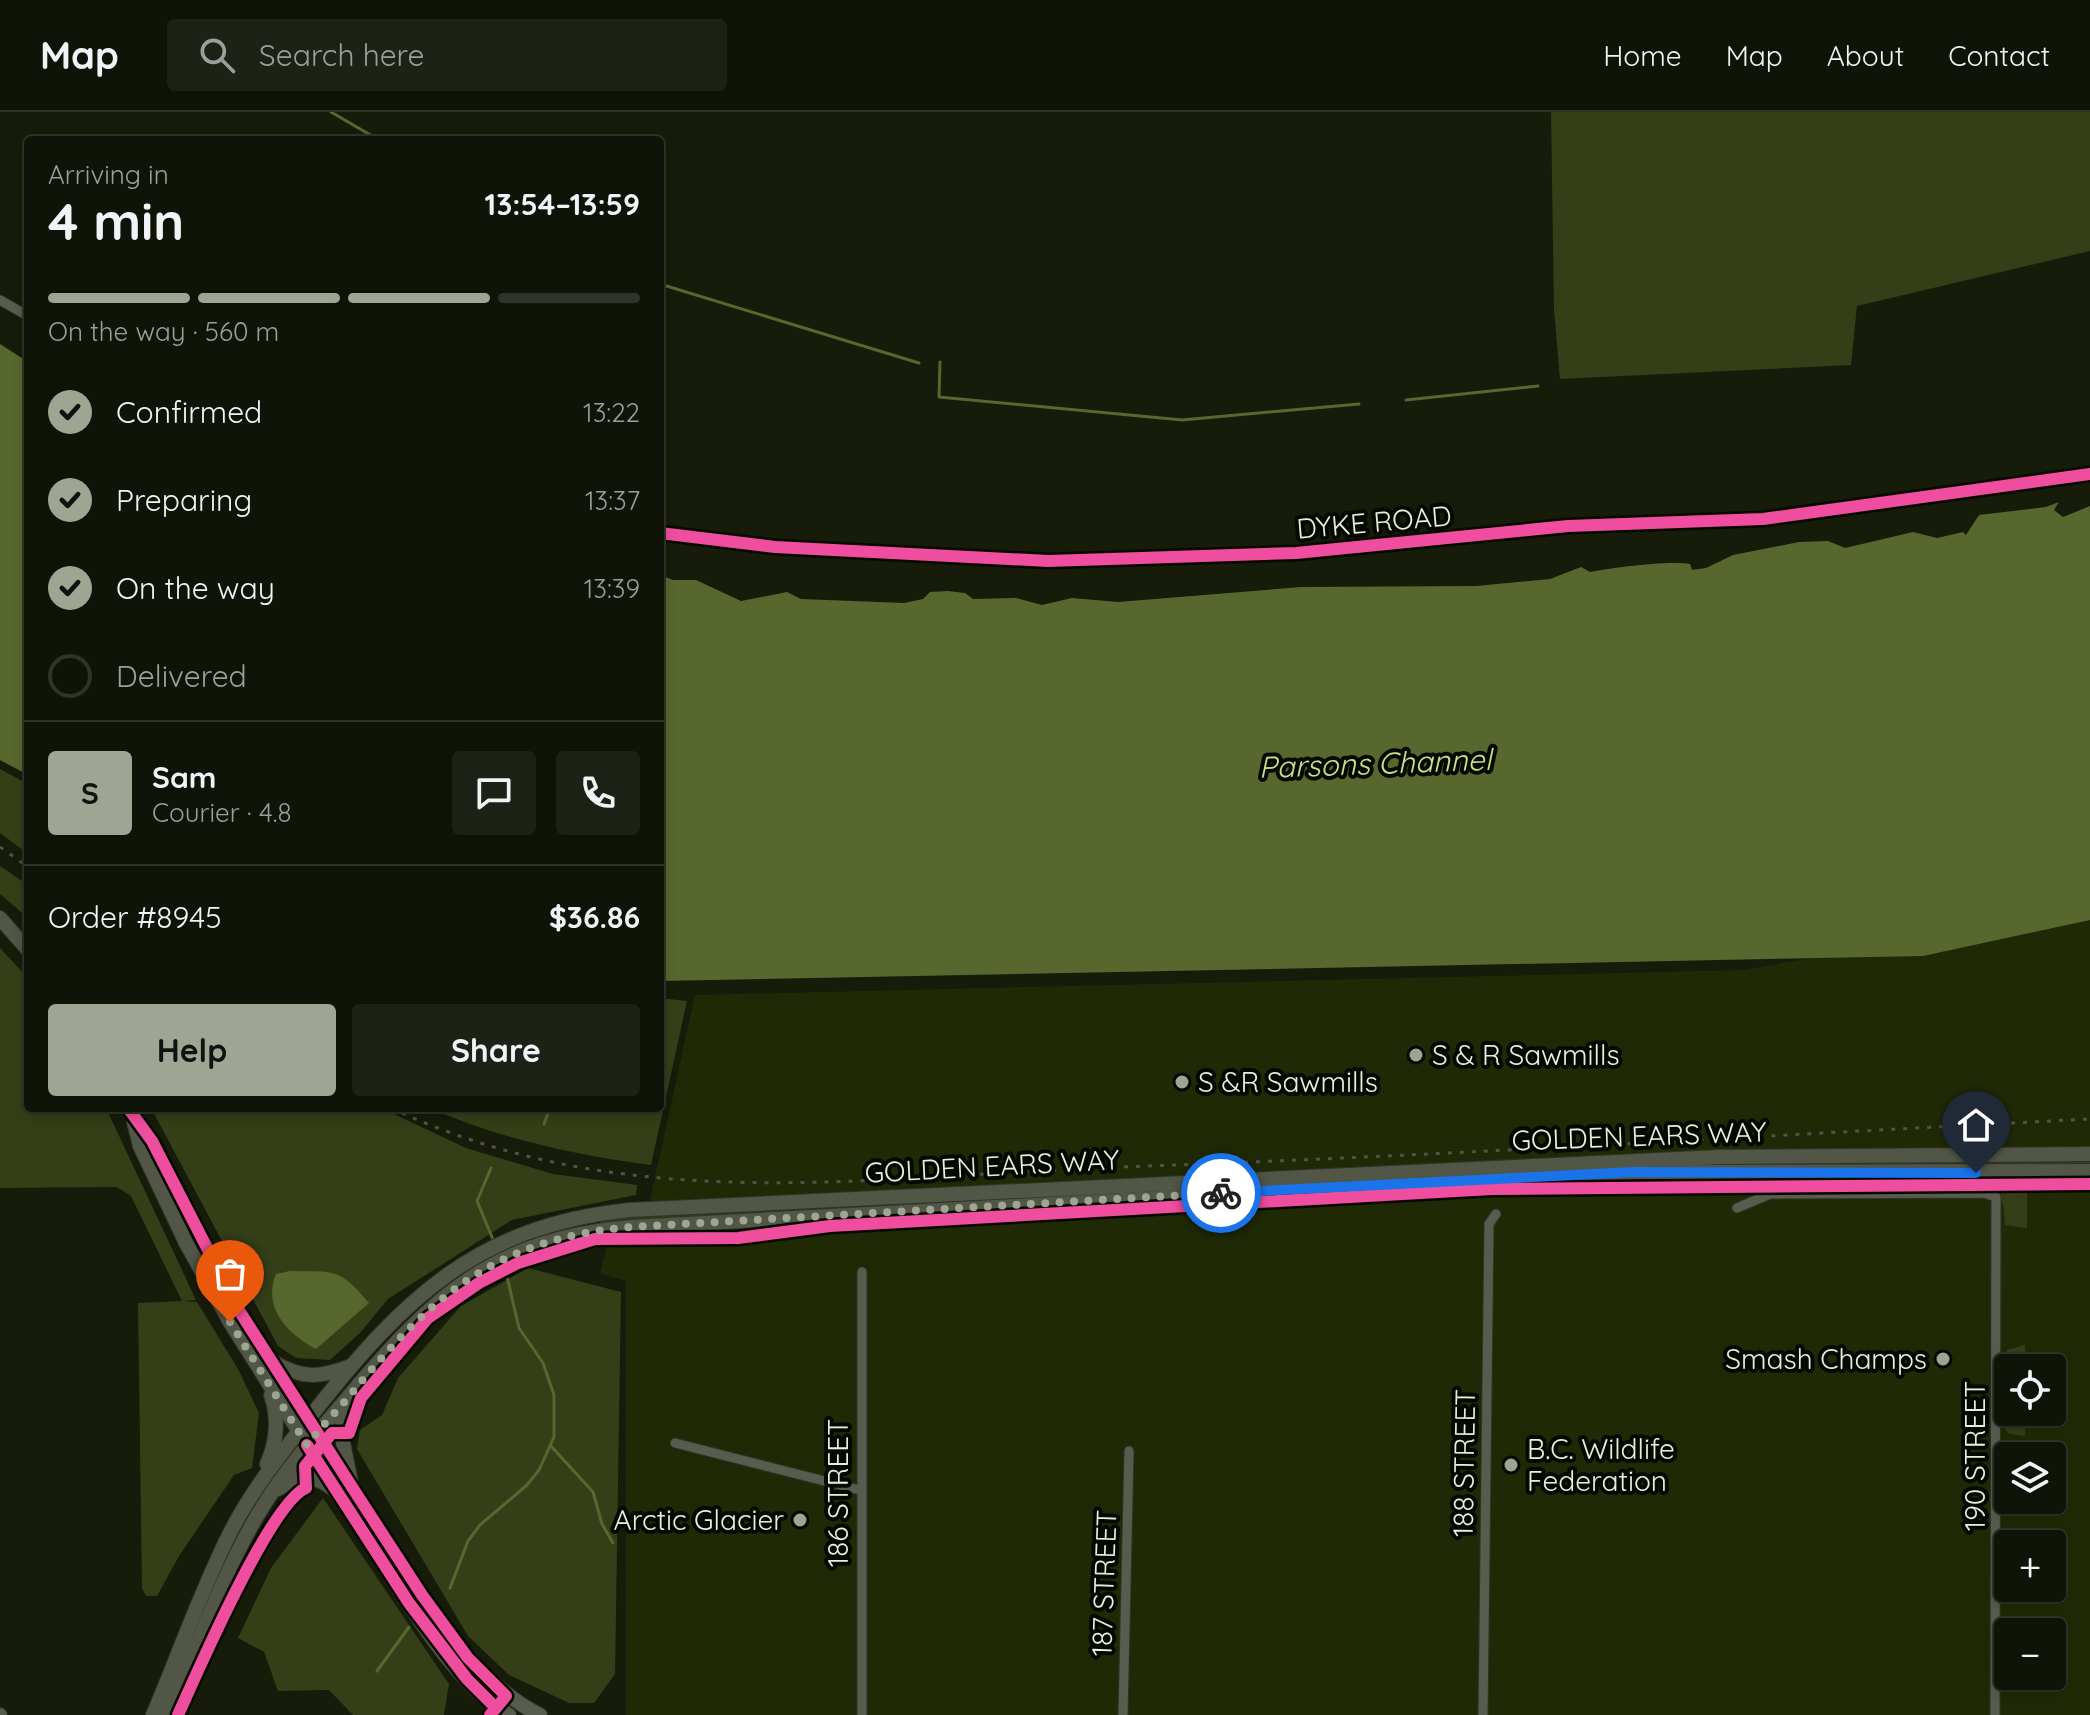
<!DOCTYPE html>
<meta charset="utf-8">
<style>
:root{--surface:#101408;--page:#1e2116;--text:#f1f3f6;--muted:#9c9e9c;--line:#303329;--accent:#9fa593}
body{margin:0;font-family:Quicksand,sans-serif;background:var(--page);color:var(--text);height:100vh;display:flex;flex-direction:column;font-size:30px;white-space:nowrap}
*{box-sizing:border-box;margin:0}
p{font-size:26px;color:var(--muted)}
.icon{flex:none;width:44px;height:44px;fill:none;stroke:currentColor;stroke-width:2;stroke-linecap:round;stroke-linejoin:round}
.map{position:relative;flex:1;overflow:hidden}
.side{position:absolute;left:24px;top:24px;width:640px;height:976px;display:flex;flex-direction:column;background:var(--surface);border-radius:8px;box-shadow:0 4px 12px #0003,0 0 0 2px var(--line)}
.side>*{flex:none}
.tools{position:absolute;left:1994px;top:1242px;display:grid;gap:16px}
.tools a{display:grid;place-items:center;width:72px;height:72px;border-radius:8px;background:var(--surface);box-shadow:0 4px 12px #0003,0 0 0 2px var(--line);font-size:40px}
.pin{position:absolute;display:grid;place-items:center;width:68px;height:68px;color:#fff;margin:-82px -34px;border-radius:50% 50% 50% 0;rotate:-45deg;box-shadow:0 0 8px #0007}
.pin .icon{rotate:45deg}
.courier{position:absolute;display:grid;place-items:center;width:80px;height:80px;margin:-40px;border:6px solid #1a73e8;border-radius:50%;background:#fff;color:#222;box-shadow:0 2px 10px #0007}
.overview em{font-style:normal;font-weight:700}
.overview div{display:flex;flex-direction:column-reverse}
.overview{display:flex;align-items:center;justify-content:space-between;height:136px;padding:0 24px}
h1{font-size:52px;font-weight:700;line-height:60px}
.bar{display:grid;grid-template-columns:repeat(4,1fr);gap:12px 8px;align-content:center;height:96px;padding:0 24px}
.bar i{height:10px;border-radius:6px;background:var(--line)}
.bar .selected{background:var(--accent)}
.bar p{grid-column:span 4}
.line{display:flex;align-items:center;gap:20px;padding:0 24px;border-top:2px solid var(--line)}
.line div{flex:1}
.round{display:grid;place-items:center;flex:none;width:84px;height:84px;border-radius:8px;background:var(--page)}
ol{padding:0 24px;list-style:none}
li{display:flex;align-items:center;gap:24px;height:88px}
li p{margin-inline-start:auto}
li .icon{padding:8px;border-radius:50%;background:var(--accent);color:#111;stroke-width:4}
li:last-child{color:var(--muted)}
li i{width:44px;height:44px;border:4px solid var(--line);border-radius:50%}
.action{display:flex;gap:16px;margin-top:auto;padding:16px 24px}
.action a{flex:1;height:92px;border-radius:8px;background:var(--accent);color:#111;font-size:32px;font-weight:700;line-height:92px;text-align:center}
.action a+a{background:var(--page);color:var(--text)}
header{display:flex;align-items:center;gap:48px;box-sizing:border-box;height:112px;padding:0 40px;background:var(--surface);border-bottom:2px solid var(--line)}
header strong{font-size:38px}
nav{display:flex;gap:44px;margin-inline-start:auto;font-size:28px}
.search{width:560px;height:72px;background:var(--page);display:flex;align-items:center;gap:20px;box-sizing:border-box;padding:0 28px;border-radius:8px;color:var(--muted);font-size:30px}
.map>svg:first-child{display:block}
</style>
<header>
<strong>Map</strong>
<div class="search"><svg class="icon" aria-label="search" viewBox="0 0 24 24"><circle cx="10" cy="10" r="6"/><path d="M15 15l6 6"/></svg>Search here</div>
<nav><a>Home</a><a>Map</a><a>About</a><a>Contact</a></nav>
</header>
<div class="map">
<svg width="2090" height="1603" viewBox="0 0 2090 1603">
<rect width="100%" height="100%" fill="#161b0a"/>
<path fill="#202906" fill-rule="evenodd" d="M2090 795V1603H626V1169L600 1161 607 1133H640L695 883 1744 858ZM2008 1256H2052V1300H2008ZM2008 1344H2052V1388H2008ZM2008 1432H2052V1476H2008ZM2008 1520H2052V1564H2008Z"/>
<g fill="#343f18">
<path d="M1551 0H2090V139L1857 194 1851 253 1560 267 1554 198Z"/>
<path d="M0 657 28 672V742L0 721Z"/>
<path d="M0 754 28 773V806L0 782Z"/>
<path d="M0 836 28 866V996H106L196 1188 183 1189 197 1190 238 1257 259 1301 252 1356 234 1363 179 1444 157 1484H146L142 1476 138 1191 182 1189 131 1084 117 1075 0 1076Z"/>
<path d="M660 886 687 889 651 1053C575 1043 500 1027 430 996H660Z"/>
<path d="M151 996H381L466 1036 553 1062 637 1073 636 1083 512 1108 388 1187 360 1221 330 1248 296 1246 278 1234Z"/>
<path d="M2090 1047V1053L1673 1054 1776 1049Z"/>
<path d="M1988 1074H2027V1116L2005 1113 2003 1090Z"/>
<path d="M1095 1081 601 1112 600 1109 633 1104Z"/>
<path d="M528 1156 621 1180 615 1562 594 1591H569L509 1563 468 1524 357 1337 360 1318 382 1303 398 1266 461 1194Z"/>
<path d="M2025 1233V1250L2006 1245 2007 1238Z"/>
<path d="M2008 1261V1300H2025V1324L2009 1322 2003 1314V1263Z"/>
<path d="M2012 1338H2022V1344H2008V1378L2003 1377V1347Z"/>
<path d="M323 1386 449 1572 444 1603H353L329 1578 278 1579 264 1540 238 1526 271 1456Z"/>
</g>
<g fill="#58672e">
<path d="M0 232 28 250V663L0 648Z"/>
<path d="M2059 390 2054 398 2063 405 2090 394V808L1923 844 660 869V463L673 468H696L741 489 787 480 801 487 904 491 923 487 930 480 948 479 965 481 973 487 1016 486 1042 493 1072 486 1118 490 1301 475 1476 474 1550 467 1581 455 1590 460C1611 456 1667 448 1690 452L1692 458 1706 456 1733 443 1799 430 1828 429 1845 436 1913 420 1937 426 1963 420 1966 423 1979 403 2046 395Z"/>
<path d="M290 1159C334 1160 339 1155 369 1191L316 1237C288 1222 262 1196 276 1162Z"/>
</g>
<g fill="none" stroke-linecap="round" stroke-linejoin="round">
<g stroke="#58672e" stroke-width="3">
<path d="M331 0 379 28"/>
<path d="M660 172 919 251"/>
<path d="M940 250 939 285 1182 308 1359 292"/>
<path d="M1406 288 1538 274"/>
<path d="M544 1012 550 996"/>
<path d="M491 1056 477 1089 494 1130"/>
<path d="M550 1333 593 1380 602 1412 613 1431"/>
<path d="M450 1476 468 1429 480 1413 527 1373 539 1358 554 1325V1283L543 1251 519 1216 504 1152"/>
<path d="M377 1559 409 1515"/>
</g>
<defs>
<g id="minor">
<path d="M0 188 28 204"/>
<path d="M660 421 775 435 1048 449 1296 441 1568 414 1763 407 2090 362"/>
<path d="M1737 1096 1770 1082 1984 1081 1996 1085 1995 1603"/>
<path d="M675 1331 860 1378"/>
<path d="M862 1603V1160"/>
<path d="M1123 1603 1129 1339"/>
<path d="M1483 1603 1489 1112 1496 1102"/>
</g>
<path id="tertiary" d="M0 1602 1 1603"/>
<g id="secondary">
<path d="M317 1320C369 1403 453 1562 540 1603"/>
<path d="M307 1333C324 1364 345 1392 364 1421 399 1476 452 1571 509 1603"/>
</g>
<g id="primary">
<path d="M0 806 28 838"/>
<path d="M128 996 152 1029 240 1200 312 1313"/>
<path d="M134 1010 140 1034 186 1131 230 1210 303 1326"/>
<path d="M273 1250C302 1267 320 1266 351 1254"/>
<path d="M347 1289 341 1321 352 1375"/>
<path d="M267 1352C277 1329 279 1306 271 1283"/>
<path d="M278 1377C302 1360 316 1363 338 1381"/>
<path d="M153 1603C179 1542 201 1478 231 1419 253 1376 284 1338 314 1300 404 1186 477 1114 629 1098L1719 1045 2090 1042"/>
<path d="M167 1603C196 1537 221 1466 257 1404 283 1360 317 1322 349 1284 434 1183 493 1127 631 1115L1634 1060 2090 1059"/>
</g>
</defs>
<use href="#minor" stroke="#303428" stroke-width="11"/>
<use href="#tertiary" stroke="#303428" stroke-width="14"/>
<use href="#secondary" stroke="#303428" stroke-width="16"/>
<use href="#primary" stroke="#303428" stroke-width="16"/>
<use href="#minor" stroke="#575c4f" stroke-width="9"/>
<use href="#tertiary" stroke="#575c4f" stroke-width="12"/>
<use href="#secondary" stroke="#575c4f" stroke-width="14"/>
<use href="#primary" stroke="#515646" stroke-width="14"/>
<g stroke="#505346" stroke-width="3" stroke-dasharray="4 8" stroke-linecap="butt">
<path d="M0 735 28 755"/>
<path d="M391 996C627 1107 869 1064 1119 1055 1443 1044 1767 1023 2090 1007"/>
</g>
<defs>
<g id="cycleway">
<path d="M660 421 775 435 1048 449 1296 441 1568 414 1763 407 2090 362"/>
<path d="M128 996 152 1029 240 1200 352 1375 422 1483 468 1546 506 1584 490 1603"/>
<path d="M307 1333 409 1491 467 1567 496 1596"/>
<path d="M178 1603C197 1561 270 1391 306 1376L305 1354 332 1321H349L361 1286 428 1206 479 1171 518 1151 595 1127 738 1126 830 1114 1492 1077 2090 1072"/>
</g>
</defs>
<use href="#cycleway" stroke="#060901" stroke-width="17"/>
<use href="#cycleway" stroke="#ef4d9e" stroke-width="12"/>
</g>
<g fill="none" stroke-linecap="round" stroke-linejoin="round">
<path stroke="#9fa593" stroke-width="8" stroke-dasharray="0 14.4" d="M230 1210 307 1333C321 1315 337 1299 351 1282 432 1183 498 1126 631 1115L1221 1081"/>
<path stroke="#1a73e8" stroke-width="10" d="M1221 1081 1634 1060 1976 1061"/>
</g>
<g fill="#9fa593" stroke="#060901" stroke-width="3">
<circle cx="1416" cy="943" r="8"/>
<circle cx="1182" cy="970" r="8"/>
<circle cx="1943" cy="1247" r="8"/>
<circle cx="1511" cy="1353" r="8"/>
<circle cx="800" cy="1408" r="8"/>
</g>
<g text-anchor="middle" stroke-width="8" stroke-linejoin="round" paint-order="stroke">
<g font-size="28" fill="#e9efdd" stroke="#060901">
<text transform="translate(1374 410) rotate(-5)" y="10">DYKE ROAD</text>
<text transform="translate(1639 1024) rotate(-2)" y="10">GOLDEN EARS WAY</text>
<text transform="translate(992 1054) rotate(-3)" y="10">GOLDEN EARS WAY</text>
<text transform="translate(1975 1344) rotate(-90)" y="10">190 STREET</text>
<text transform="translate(1464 1351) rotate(-89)" y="10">188 STREET</text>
<text transform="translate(838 1381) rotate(-90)" y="10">186 STREET</text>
<text transform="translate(1104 1471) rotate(-88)" y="10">187 STREET</text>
</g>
<g font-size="28" fill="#e9efdd" stroke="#060901" text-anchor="start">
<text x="1432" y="953">S &amp; R Sawmills</text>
<text x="1198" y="980">S &amp;R Sawmills</text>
<text x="1927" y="1257" text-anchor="end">Smash Champs</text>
<text x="1527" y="1347">B.C. Wildlife<tspan x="1527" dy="32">Federation</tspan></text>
<text x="784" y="1418" text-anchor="end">Arctic Glacier</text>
</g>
<g font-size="30" font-style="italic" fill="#c8e288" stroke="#060901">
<text transform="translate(1375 652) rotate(-2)" y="10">Parsons Channel</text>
</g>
</g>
</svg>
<div class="tools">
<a><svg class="icon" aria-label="locate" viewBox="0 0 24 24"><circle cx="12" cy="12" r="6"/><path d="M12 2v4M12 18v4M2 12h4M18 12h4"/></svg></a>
<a><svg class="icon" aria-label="layers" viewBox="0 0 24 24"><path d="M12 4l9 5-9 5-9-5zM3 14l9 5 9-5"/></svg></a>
<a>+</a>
<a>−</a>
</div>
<div class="pin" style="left:230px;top:1210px;background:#ea580c"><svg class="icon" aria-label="bag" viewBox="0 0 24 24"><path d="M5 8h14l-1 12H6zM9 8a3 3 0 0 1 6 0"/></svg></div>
<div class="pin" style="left:1976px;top:1061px;background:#1f2937"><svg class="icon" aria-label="home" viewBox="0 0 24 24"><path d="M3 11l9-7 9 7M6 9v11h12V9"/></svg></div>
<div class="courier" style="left:1221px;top:1081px"><svg class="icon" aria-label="bike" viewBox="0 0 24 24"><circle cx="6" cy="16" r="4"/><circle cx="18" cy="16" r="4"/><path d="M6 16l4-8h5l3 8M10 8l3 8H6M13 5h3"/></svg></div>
<section class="side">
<div class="overview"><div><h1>4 min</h1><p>Arriving in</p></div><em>13:54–13:59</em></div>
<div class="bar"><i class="selected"></i><i class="selected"></i><i class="selected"></i><i></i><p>On the way · 560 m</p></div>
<ol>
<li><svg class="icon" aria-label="check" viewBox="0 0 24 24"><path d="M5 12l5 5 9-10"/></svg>Confirmed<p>13:22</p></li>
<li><svg class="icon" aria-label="check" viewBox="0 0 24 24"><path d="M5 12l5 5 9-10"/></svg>Preparing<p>13:37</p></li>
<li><svg class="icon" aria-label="check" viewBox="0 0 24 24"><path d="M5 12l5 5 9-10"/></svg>On the way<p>13:39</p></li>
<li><i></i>Delivered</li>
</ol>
<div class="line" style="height:144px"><b class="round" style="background:var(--accent);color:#111">S</b><div><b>Sam</b><p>Courier · 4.8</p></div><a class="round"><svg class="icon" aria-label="chat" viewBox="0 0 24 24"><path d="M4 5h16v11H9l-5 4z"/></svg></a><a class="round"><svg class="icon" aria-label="phone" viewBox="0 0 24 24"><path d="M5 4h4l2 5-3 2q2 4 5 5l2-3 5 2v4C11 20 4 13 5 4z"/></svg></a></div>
<div class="line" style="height:104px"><div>Order #8945</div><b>$36.86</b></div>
<div class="action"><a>Help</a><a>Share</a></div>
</section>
</div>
